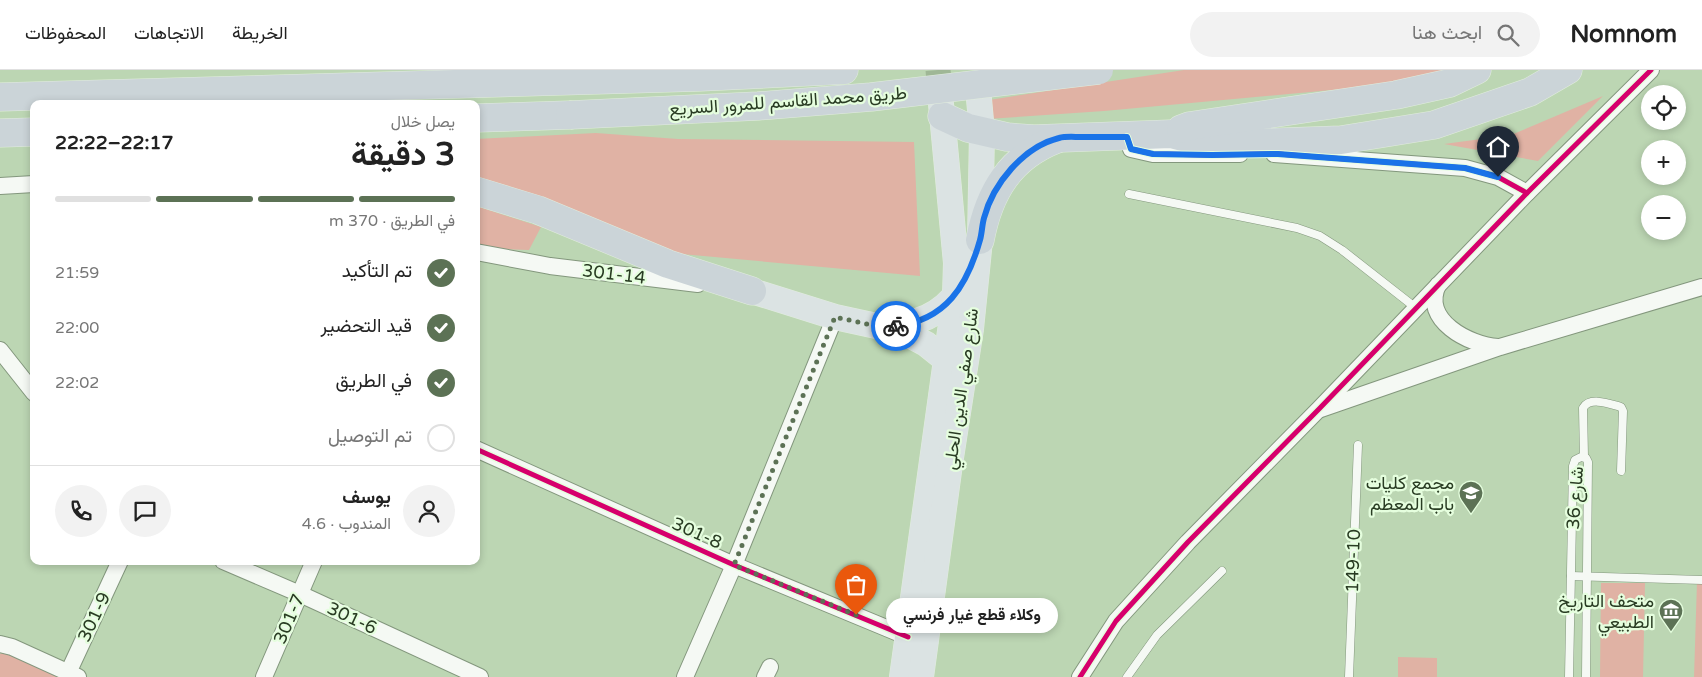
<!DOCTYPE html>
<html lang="ar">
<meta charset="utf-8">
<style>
:root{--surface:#fff;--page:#f2f2f2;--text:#222;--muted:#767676;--line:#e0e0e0;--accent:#5c7255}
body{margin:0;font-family:"Varela Round",Vazirmatn,sans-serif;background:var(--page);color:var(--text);direction:rtl;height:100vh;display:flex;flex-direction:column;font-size:19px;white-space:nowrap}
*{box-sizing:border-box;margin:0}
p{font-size:16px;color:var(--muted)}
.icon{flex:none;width:28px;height:28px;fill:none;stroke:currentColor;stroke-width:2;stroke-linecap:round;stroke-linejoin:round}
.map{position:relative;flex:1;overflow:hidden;direction:ltr}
.sheet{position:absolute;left:30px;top:30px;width:450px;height:465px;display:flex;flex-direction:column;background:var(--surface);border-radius:10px;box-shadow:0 2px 8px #0003;direction:rtl}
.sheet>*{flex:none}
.controls{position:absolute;left:1641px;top:15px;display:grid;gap:10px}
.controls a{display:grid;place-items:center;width:45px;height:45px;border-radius:50%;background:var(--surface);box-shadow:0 2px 8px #0003;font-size:25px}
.pin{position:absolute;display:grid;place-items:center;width:42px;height:42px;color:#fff;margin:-51px -21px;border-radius:50% 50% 50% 0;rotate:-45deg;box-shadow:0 0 5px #0007}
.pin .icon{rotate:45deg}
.courier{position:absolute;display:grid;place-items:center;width:50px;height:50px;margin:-25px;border:4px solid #1a73e8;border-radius:50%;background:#fff;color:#222;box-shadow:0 1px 6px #0007}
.bubble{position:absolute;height:35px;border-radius:18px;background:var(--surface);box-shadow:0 2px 8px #0003;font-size:16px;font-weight:700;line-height:35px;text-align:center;direction:rtl}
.headline em{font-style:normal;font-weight:700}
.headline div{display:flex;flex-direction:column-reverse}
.headline{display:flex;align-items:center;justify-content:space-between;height:85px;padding:0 25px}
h1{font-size:32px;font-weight:700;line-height:38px}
.bar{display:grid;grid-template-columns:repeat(4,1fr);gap:8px 5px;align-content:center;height:60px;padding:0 25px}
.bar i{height:6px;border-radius:4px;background:var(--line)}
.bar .selected{background:var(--accent)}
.bar p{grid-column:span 4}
.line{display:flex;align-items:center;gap:12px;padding:0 25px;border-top:1px solid var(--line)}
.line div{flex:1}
.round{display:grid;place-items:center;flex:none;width:52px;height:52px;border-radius:26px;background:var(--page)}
ol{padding:0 25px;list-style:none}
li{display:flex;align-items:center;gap:15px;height:55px}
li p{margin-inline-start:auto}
li .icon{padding:5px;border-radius:50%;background:var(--accent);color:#fff;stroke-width:4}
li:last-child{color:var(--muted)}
li i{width:28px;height:28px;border:2px solid var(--line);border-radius:50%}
header{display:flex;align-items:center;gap:30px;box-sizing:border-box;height:70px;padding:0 25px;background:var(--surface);border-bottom:1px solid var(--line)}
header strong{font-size:24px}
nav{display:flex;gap:28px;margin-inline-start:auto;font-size:18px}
.search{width:350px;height:45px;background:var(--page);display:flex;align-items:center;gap:12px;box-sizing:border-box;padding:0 18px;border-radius:28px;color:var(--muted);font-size:19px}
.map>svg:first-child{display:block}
</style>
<header>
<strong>Nomnom</strong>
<div class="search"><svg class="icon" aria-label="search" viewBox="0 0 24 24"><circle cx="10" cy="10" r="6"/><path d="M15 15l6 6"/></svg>ابحث هنا</div>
<nav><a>الخريطة</a><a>الاتجاهات</a><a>المحفوظات</a></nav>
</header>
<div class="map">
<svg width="1702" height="607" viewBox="0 0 1702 607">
<rect width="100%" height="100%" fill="#bcd6b3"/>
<g fill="#e0b2a4">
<path d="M1184 0H1455L1396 14 1104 41 987 49 989 30Z"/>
<path d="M1603 26 1538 91 1444 74 1511 65Z"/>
<path d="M596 63 678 69 914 72 920 206 660 182 476 109V69Z"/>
<path d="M476 136 541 157 529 180 500 179 476 174Z"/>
<path d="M1697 512H1702V607H1694Z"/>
<path d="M1601 513H1645L1643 607H1600Z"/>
<path d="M6 581 63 607H0V584Z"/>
<path d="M1398 587 1437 588V607H1398Z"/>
</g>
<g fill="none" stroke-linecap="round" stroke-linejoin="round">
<path stroke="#9fb796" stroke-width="25" stroke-dasharray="25 12" stroke-linecap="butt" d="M938 0 941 34"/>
<defs>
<g id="service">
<path d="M1129 124 1297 158 1320 166 1342 180 1416 238"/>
<path d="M1584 387 1583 338C1590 326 1610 334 1621 337L1623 341 1621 401"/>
<path d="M1571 506 1702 510"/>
<path d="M1127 607 1157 565 1222 501"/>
<path d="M1349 607 1358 375"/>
<path d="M1569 607 1573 396 1575 390 1581 387 1586 388 1588 392 1586 607"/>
</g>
<g id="minor">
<path d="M1127 67 1131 79 1153 84H1240"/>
<path d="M1274 84 1465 98 1498 107 1527 123"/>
<path d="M0 116 34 114"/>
<path d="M476 182 550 196 698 214"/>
<path d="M1438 215C1421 250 1469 275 1498 277"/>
<path d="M0 280 34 323"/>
<path d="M1321 339 1500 277 1702 217"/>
<path d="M476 379 734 495 908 567"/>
<path d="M223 491 300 524 480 607"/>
<path d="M0 574 12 577 78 607"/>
<path d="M68 603 120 491"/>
<path d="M264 607 314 491"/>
<path d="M685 607 734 495 835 247"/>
<path d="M765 607 770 597"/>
<path d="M1080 607 1116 551 1188 472 1319 339 1527 123 1651 0"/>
</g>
<g id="primary">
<path d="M752 221 835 247 881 257 911 266 926 274 946 290"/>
<path d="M886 257C917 253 940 247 959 220"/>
<path d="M902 607 955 225 956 193 941 34"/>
<path d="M921 607 950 394 971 259 980 170 982 62 979 29"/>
</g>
<g id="motorway">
<path d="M0 27 700 7 844 0"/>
<path d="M942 46 968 58 1007 67 1034 69 1171 64 1194 70 1252 73 1341 70 1434 55 1530 22 1568 0"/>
<path d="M476 48 570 45"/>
<path d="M1181 59 1189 56 1396 25 1450 13 1477 0"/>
<path d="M0 63 34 62"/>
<path d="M476 121 538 140 668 194 752 221"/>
<path d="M980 170C989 122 1010 87 1057 69"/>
</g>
</defs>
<use href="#service" stroke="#83977d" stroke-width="9"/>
<use href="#minor" stroke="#83977d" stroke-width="18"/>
<use href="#primary" stroke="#e1eddd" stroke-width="26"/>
<use href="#motorway" stroke="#e1eddd" stroke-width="29"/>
<use href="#service" stroke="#f5f9f4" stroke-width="8"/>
<use href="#minor" stroke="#f5f9f4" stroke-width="16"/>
<use href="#primary" stroke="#dbe3e3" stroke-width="25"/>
<use href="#motorway" stroke="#cbd4d8" stroke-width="28"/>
<defs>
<path id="motorway-bridge" d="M570 45 758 36 871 27 1099 0"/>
</defs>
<use href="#motorway-bridge" stroke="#e1eddd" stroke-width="29" stroke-linecap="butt"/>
<use href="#motorway-bridge" stroke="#cbd4d8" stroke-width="28"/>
<defs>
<g id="cycleway">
<path d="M1127 67 1131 79 1153 84 1212 85 1278 84 1465 98 1498 107 1527 123"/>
<path d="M476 379 734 495 908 567"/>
<path d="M1080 607 1116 551 1188 472 1319 339 1527 123 1651 0"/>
</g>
</defs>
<use href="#cycleway" stroke="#e5fede" stroke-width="8"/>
<use href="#cycleway" stroke="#d6006c" stroke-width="5"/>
</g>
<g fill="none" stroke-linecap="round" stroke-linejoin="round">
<path stroke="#5c7255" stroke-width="5" stroke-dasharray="0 9" d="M856 545 734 495 835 247 881 257 896 256"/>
<path stroke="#1a73e8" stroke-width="6" d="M896 256C946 250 967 216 980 170 982 163 982 155 984 148 993 114 1023 77 1059 68 1066 66 1074 67 1081 67 1097 67 1112 67 1127 67L1131 79 1153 84 1212 85 1278 84 1465 98 1498 107"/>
</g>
<defs>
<symbol id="university-pin" viewBox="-11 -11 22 30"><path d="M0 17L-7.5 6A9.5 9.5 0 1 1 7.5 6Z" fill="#5c7255" stroke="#e5fede"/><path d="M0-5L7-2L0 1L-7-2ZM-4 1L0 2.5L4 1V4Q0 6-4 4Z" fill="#fff"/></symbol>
<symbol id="museum-pin" viewBox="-11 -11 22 30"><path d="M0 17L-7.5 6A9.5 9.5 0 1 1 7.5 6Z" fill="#5c7255" stroke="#e5fede"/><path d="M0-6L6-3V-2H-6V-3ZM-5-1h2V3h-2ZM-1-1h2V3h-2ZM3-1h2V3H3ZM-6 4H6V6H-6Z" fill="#fff"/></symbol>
</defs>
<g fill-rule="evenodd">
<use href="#university-pin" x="1457" y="409" width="28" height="38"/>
<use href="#museum-pin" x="1657" y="527" width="28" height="38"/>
</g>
<g text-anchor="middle" stroke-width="4.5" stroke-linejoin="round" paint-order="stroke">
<g font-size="18" fill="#293c23" stroke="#e5fede">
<text transform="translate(788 31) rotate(-4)" y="6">طريق محمد القاسم للمرور السريع</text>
<text transform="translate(614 204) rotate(7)" y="6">301-14</text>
<text transform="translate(961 319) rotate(-82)" y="6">شارع صفي الدين الحلي</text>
<text transform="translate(1575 428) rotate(-86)" y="6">شارع 36</text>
<text transform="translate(697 463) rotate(24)" y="6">301-8</text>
<text transform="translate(1353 491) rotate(-88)" y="6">149-10</text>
<text transform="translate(94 547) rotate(-65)" y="6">301-9</text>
<text transform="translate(352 548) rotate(25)" y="6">301-6</text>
<text transform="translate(289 549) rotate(-67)" y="6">301-7</text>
</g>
<g font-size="18" fill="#293c23" stroke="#e5fede" text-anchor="end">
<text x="1454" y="419">مجمع كليات<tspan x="1454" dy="21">باب المعظم</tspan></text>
<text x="1654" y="537">متحف التاريخ<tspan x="1654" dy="21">الطبيعي</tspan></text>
</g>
</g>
</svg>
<div class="controls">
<a><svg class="icon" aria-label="locate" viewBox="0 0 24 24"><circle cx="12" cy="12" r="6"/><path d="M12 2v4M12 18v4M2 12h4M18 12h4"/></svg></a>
<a>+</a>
<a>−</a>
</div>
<div class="pin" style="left:856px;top:545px;background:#ea580c"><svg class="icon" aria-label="bag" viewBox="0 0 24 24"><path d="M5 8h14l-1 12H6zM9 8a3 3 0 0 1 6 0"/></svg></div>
<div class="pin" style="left:1498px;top:107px;background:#1f2937"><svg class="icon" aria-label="home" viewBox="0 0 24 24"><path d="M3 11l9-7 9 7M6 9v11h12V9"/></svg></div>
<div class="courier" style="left:896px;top:256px"><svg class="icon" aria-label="bike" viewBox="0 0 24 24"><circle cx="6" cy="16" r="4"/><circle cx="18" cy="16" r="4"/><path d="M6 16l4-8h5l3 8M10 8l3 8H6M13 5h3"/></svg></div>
<div class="bubble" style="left:886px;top:528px;width:172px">وكلاء قطع غيار فرنسي</div>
<section class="sheet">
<div class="headline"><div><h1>3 دقيقة</h1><p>يصل خلال</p></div><em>22:17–22:22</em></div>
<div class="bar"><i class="selected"></i><i class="selected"></i><i class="selected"></i><i></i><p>في الطريق · 370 m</p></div>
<ol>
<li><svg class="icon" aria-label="check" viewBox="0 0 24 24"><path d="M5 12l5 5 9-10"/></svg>تم التأكيد<p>21:59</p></li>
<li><svg class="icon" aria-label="check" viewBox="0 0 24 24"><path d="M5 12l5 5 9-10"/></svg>قيد التحضير<p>22:00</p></li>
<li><svg class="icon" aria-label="check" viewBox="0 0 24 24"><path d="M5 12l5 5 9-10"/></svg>في الطريق<p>22:02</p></li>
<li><i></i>تم التوصيل</li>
</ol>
<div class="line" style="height:90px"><a class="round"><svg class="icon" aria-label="person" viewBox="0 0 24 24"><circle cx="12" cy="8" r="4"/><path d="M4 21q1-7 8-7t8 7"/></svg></a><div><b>يوسف</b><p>المندوب · 4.6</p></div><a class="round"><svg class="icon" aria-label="chat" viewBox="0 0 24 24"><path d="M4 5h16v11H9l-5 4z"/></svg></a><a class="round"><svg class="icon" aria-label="phone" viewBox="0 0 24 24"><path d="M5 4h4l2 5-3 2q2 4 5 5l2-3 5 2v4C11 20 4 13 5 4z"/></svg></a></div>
</section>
</div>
